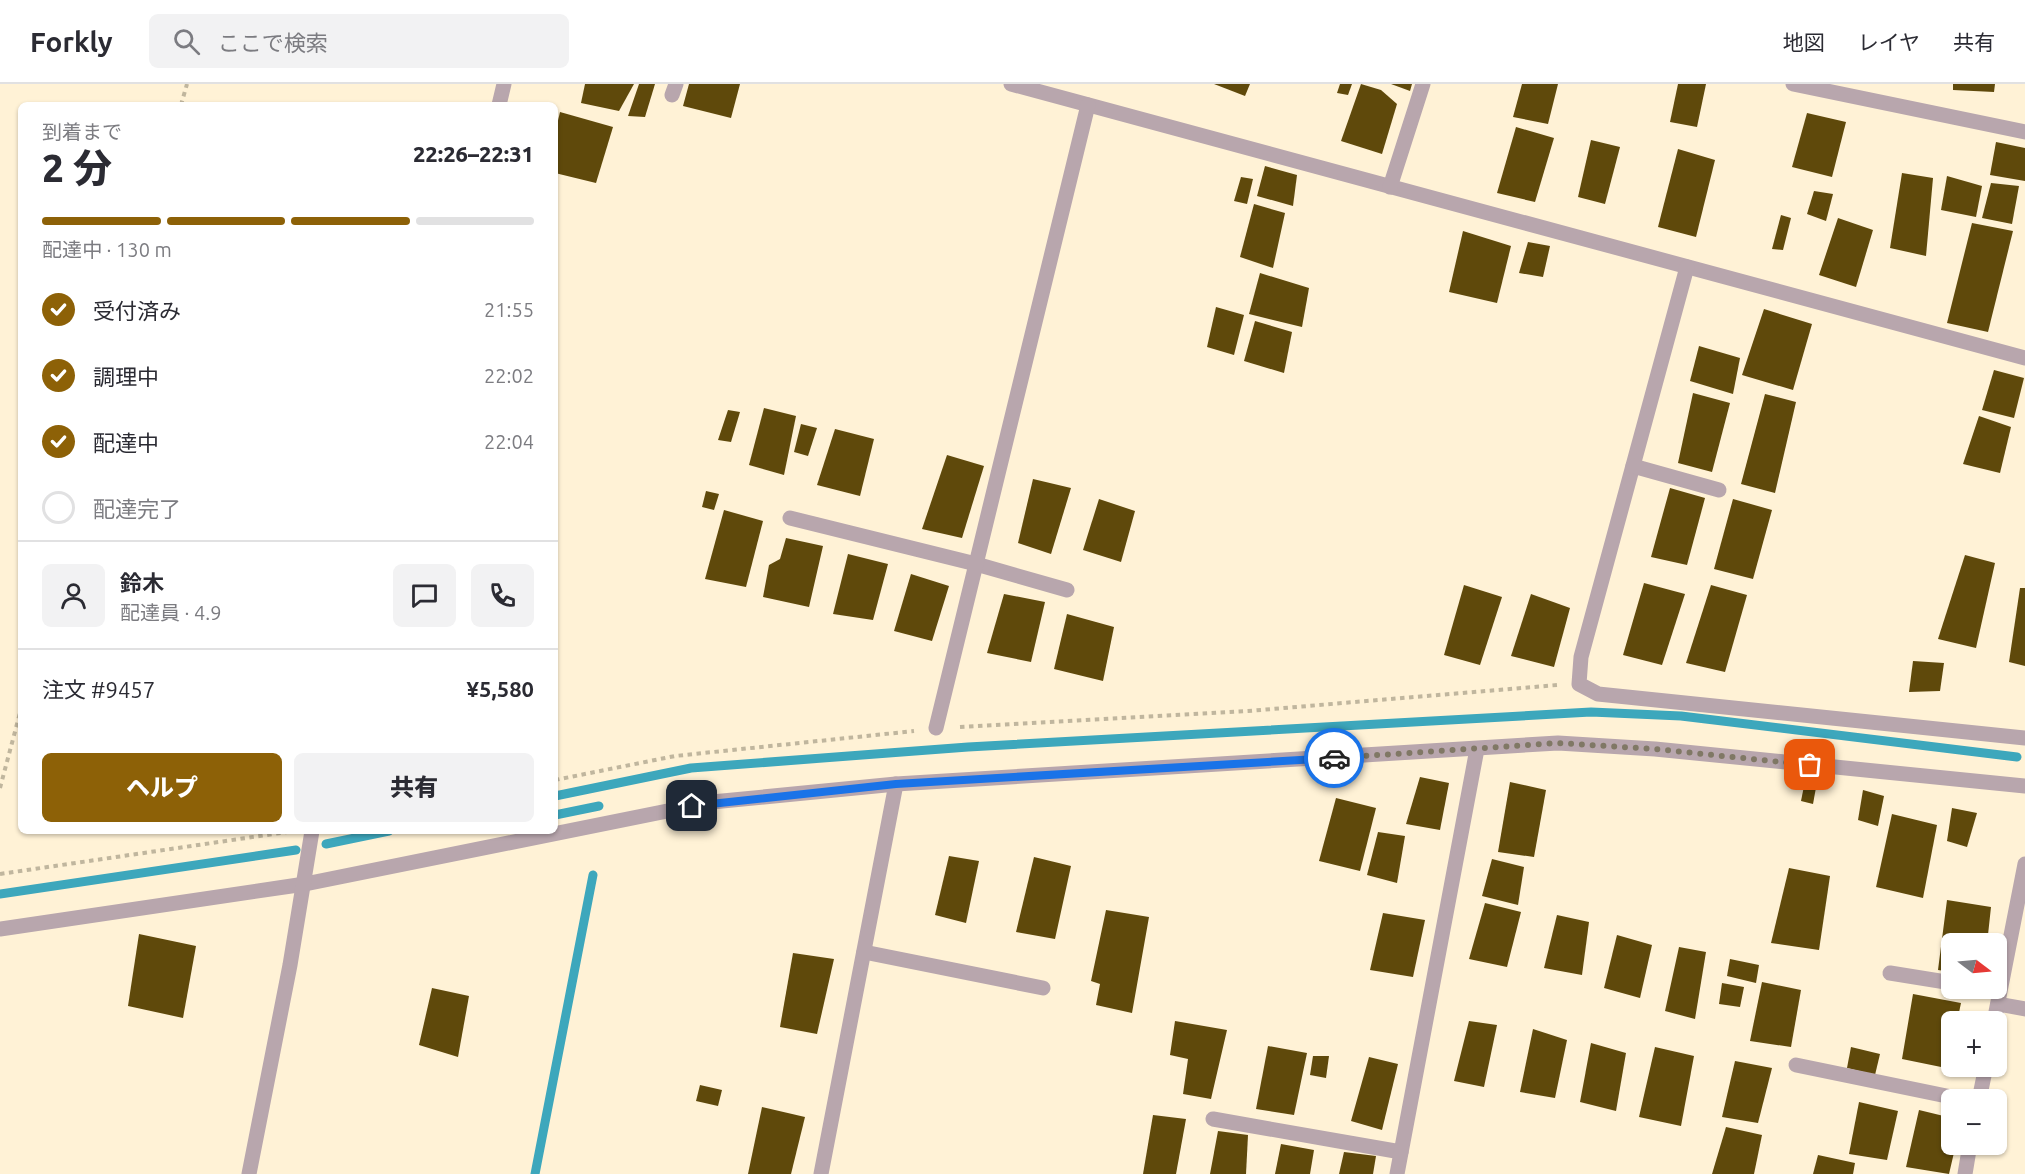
<!DOCTYPE html>
<html lang="ja">
<meta charset="utf-8">
<style>
:root{--surface:#fff;--page:#f2f2f3;--text:#2b2b33;--muted:#7c7c81;--line:#e1e1e2;--accent:#8d6107}
body{margin:0;font-family:Ubuntu,"Noto Sans JP",sans-serif;background:var(--page);color:var(--text);height:100vh;display:flex;flex-direction:column;font-size:22px;white-space:nowrap}
*{box-sizing:border-box;margin:0}
p{font-size:20px;color:var(--muted)}
.icon{flex:none;width:33px;height:33px;fill:none;stroke:currentColor;stroke-width:2;stroke-linecap:round;stroke-linejoin:round}
.map{position:relative;flex:1;overflow:hidden}
.side{position:absolute;left:18px;top:18px;width:540px;height:732px;display:flex;flex-direction:column;background:var(--surface);border-radius:9px;box-shadow:0 2px 4px #0004}
.side>*{flex:none}
.needle{width:39px;rotate:106deg}
.controls{position:absolute;left:1941px;top:849px;display:grid;gap:12px}
.controls a{display:grid;place-items:center;width:66px;height:66px;border-radius:9px;background:var(--surface);box-shadow:0 2px 4px #0004;font-size:30px}
.pin{position:absolute;display:grid;place-items:center;width:51px;height:51px;color:#fff;margin:-26px;border-radius:12px;box-shadow:0 3px 9px #0006}
.courier{position:absolute;display:grid;place-items:center;width:60px;height:60px;margin:-30px;border:4px solid #1a73e8;border-radius:50%;background:#fff;color:#222;box-shadow:0 2px 8px #0007}
.headline em{font-style:normal;font-weight:800}
.headline div{display:flex;flex-direction:column-reverse}
.headline{display:flex;align-items:center;justify-content:space-between;height:102px;padding:0 24px}
h1{font-size:39px;font-weight:800;line-height:45px}
.bar{display:grid;grid-template-columns:repeat(4,1fr);gap:9px 6px;align-content:center;height:72px;padding:0 24px}
.bar i{height:8px;border-radius:4px;background:var(--line)}
.bar .selected{background:var(--accent)}
.bar p{grid-column:span 4}
.line{display:flex;align-items:center;gap:15px;padding:0 24px;border-top:2px solid var(--line)}
.line div{flex:1}
.round{display:grid;place-items:center;flex:none;width:63px;height:63px;border-radius:9px;background:var(--page)}
ol{padding:0 24px;list-style:none}
li{display:flex;align-items:center;gap:18px;height:66px}
li p{margin-inline-start:auto}
li .icon{padding:6px;border-radius:50%;background:var(--accent);color:#fff;stroke-width:4}
li:last-child{color:var(--muted)}
li i{width:33px;height:33px;border:3px solid var(--line);border-radius:50%}
.cta{display:flex;gap:12px;margin-top:auto;padding:12px 24px}
.cta a{flex:1;height:69px;border-radius:9px;background:var(--accent);color:#fff;font-size:24px;font-weight:800;line-height:69px;text-align:center}
.cta a+a{background:var(--page);color:var(--text)}
header{display:flex;align-items:center;gap:36px;box-sizing:border-box;height:84px;padding:0 30px;background:var(--surface);border-bottom:2px solid var(--line)}
header strong{font-size:28px}
nav{display:flex;gap:33px;margin-inline-start:auto;font-size:21px}
.search{width:420px;height:54px;background:var(--page);display:flex;align-items:center;gap:15px;box-sizing:border-box;padding:0 21px;border-radius:9px;color:var(--muted);font-size:22px}
.map>svg:first-child{display:block}
</style>
<header>
<strong>Forkly</strong>
<div class="search"><svg class="icon" aria-label="search" viewBox="0 0 24 24"><circle cx="10" cy="10" r="6"/><path d="M15 15l6 6"/></svg>ここで検索</div>
<nav><a>地図</a><a>レイヤ</a><a>共有</a></nav>
</header>
<div class="map">
<svg width="2025" height="1090" viewBox="0 0 2025 1090">
<rect width="100%" height="100%" fill="#fff2d6"/>
<g fill="none" stroke-linecap="round" stroke-linejoin="round">
<g stroke="#3da7bc" stroke-width="9">
<path d="M555 712 691 684 968 663 1591 628 1681 632 2017 673"/>
<path d="M555 731 599 722"/>
<path d="M326 760 389 747"/>
<path d="M0 810 296 766"/>
<path d="M535 1090 593 791"/>
</g>
</g>
<g fill="#5f490b">
<path d="M585 0H634L619 27 581 19Z"/>
<path d="M639 0H655L645 33 628 32Z"/>
<path d="M689 0H740L731 34 683 22Z"/>
<path d="M1214 0H1250L1245 12Z"/>
<path d="M1340 0H1352L1348 11 1337 9Z"/>
<path d="M1361 0 1381 6 1397 20 1382 70 1341 57Z"/>
<path d="M1391 0H1412L1410 7Z"/>
<path d="M1522 0H1558L1548 40 1513 33Z"/>
<path d="M1678 0H1706L1697 43 1670 38Z"/>
<path d="M1953 0H1995L1994 8 1953 6Z"/>
<path d="M560 28 613 43 596 99 555 89V49Z"/>
<path d="M1807 29 1846 38 1832 93 1792 83Z"/>
<path d="M1516 43 1554 54 1535 118 1497 109Z"/>
<path d="M1591 56 1620 63 1605 120 1578 113Z"/>
<path d="M1996 58 2025 64V97L1990 91Z"/>
<path d="M1678 65 1715 76 1696 153 1658 143Z"/>
<path d="M1265 82 1297 91 1293 122 1257 112Z"/>
<path d="M1902 89 1933 94 1926 172 1890 164Z"/>
<path d="M1947 92 1982 102 1976 133 1941 126Z"/>
<path d="M1241 93 1253 95 1247 120 1234 117Z"/>
<path d="M1991 99 2019 102 2012 140 1982 134Z"/>
<path d="M1814 107 1833 110 1826 137 1807 130Z"/>
<path d="M1254 120 1285 129 1273 184 1240 173Z"/>
<path d="M1781 131 1791 134 1783 166 1772 165Z"/>
<path d="M1838 134 1873 146 1856 203 1819 191Z"/>
<path d="M1972 139 2013 147 1988 248 1947 239Z"/>
<path d="M1463 147 1511 162 1497 219 1449 208Z"/>
<path d="M1528 158 1550 162 1543 193 1519 189Z"/>
<path d="M1260 189 1309 204 1302 243 1249 230Z"/>
<path d="M1216 223 1244 231 1234 271 1207 263Z"/>
<path d="M1764 225 1812 240 1793 306 1742 291Z"/>
<path d="M1255 237 1292 248 1284 289 1244 277Z"/>
<path d="M1699 262 1740 274 1733 310 1690 297Z"/>
<path d="M1994 286 2024 294 2014 334 1982 326Z"/>
<path d="M1693 309 1730 319 1712 388 1678 379Z"/>
<path d="M1765 310 1796 318 1775 409 1741 400Z"/>
<path d="M764 324 796 332 784 391 749 381Z"/>
<path d="M728 326 740 328 731 358 718 356Z"/>
<path d="M1979 332 2011 343 2000 389 1963 380Z"/>
<path d="M801 340 817 344 808 372 794 368Z"/>
<path d="M835 345 874 355 860 412 817 401Z"/>
<path d="M947 371 984 382 962 454 922 445Z"/>
<path d="M1033 395 1071 404 1051 470 1018 459Z"/>
<path d="M1670 404 1705 414 1687 481 1651 473Z"/>
<path d="M706 407 719 410 714 426 702 423Z"/>
<path d="M1099 415 1135 427 1121 478 1083 466Z"/>
<path d="M1733 415 1772 426 1753 495 1714 485Z"/>
<path d="M724 426 763 437 746 503 705 495Z"/>
<path d="M786 454 823 462 809 523 763 513 769 481 780 475Z"/>
<path d="M848 470 888 480 873 536 833 530Z"/>
<path d="M1965 471 1995 479 1976 564 1938 555Z"/>
<path d="M911 490 949 502 932 557 894 547Z"/>
<path d="M1644 499 1685 510 1662 581 1623 571Z"/>
<path d="M1464 501 1502 513 1480 581 1444 571Z"/>
<path d="M1711 501 1747 511 1725 588 1686 579Z"/>
<path d="M2020 504H2025V582L2009 578Z"/>
<path d="M1004 510 1045 518 1031 578 987 569Z"/>
<path d="M1531 510 1570 524 1554 583 1511 572Z"/>
<path d="M1067 530 1114 543 1103 597 1054 585Z"/>
<path d="M1913 577 1944 579 1940 607 1909 608Z"/>
<path d="M1420 693 1449 699 1440 746 1406 740Z"/>
<path d="M1805 697 1817 698 1813 720 1801 717Z"/>
<path d="M1510 698 1546 706 1534 773 1498 768Z"/>
<path d="M1863 706 1884 712 1878 742 1858 736Z"/>
<path d="M1336 714 1376 724 1360 787 1319 777Z"/>
<path d="M1952 724 1977 729 1967 763 1947 757Z"/>
<path d="M1892 730 1937 741 1923 814 1876 803Z"/>
<path d="M1378 748 1405 752 1397 799 1367 791Z"/>
<path d="M949 772 979 777 966 839 935 831Z"/>
<path d="M1034 773 1071 782 1055 855 1016 848Z"/>
<path d="M1492 775 1524 783 1518 821 1482 812Z"/>
<path d="M1789 784 1830 792 1819 866 1771 859Z"/>
<path d="M1947 816 1991 823 1987 860H1952V888L1938 886Z"/>
<path d="M1485 819 1521 828 1507 883 1469 875Z"/>
<path d="M1106 826 1149 833 1132 929 1096 921 1100 900 1091 897Z"/>
<path d="M1383 829 1425 836 1413 893 1370 886Z"/>
<path d="M1557 831 1589 838 1582 891 1544 884Z"/>
<path d="M139 850 196 862 183 934 128 922Z"/>
<path d="M1617 851 1652 861 1640 914 1604 904Z"/>
<path d="M1679 863 1706 868 1695 935 1665 927Z"/>
<path d="M793 869 834 875 817 950 780 943Z"/>
<path d="M1730 875 1759 881 1756 899 1727 892Z"/>
<path d="M1762 898 1801 906 1791 963 1750 957Z"/>
<path d="M1722 899 1744 903 1740 923 1719 920Z"/>
<path d="M432 904 469 912 458 973 419 961Z"/>
<path d="M1913 910 1961 919 1957 938H1952V961L1946 984 1902 975Z"/>
<path d="M1175 937 1227 946 1211 1015 1183 1010 1188 975 1170 971Z"/>
<path d="M1469 937 1497 941 1484 1003 1454 997Z"/>
<path d="M1533 945 1567 956 1555 1014 1520 1008Z"/>
<path d="M1591 959 1626 969 1616 1027 1580 1018Z"/>
<path d="M1268 962 1307 969 1294 1031 1256 1025Z"/>
<path d="M1655 963 1694 972 1681 1042 1639 1033Z"/>
<path d="M1851 963 1880 970 1875 991 1847 984Z"/>
<path d="M1313 972H1329L1326 994 1310 991Z"/>
<path d="M1369 973 1398 980 1382 1046 1351 1037Z"/>
<path d="M1735 977 1772 984 1758 1039 1722 1033Z"/>
<path d="M700 1001 722 1006 718 1022 696 1017Z"/>
<path d="M1859 1018 1898 1027 1887 1076 1849 1070Z"/>
<path d="M762 1023 805 1033 791 1090H748Z"/>
<path d="M1919 1026 1952 1034V1060H1956L1949 1090 1906 1083Z"/>
<path d="M1153 1031 1186 1035 1176 1090H1143Z"/>
<path d="M1726 1043 1762 1051 1754 1090H1712Z"/>
<path d="M1218 1047 1248 1051 1246 1090H1210Z"/>
<path d="M1281 1060 1314 1066 1310 1090H1275Z"/>
<path d="M1344 1068 1376 1072 1373 1090H1339Z"/>
<path d="M1818 1071 1855 1079 1853 1090H1813Z"/>
</g>
<g fill="none" stroke-linecap="round" stroke-linejoin="round">
<g stroke="#c0b69e" stroke-width="4" stroke-dasharray="4.5 4.5" stroke-linecap="butt">
<path d="M181 21 187 0"/>
<path d="M960 643 1248 627 1557 601"/>
<path d="M555 696 675 672 914 647"/>
<path d="M0 704 21 625"/>
<path d="M0 790 287 748"/>
</g>
<g stroke="#b8a6ad" stroke-width="15">
<path d="M1011 0 2025 274"/>
<path d="M672 11 676 0"/>
<path d="M499 21 504 0"/>
<path d="M1390 103 1423 0"/>
<path d="M1687 183 1581 573 1579 600 1598 610 2025 654"/>
<path d="M1633 382 1719 406"/>
<path d="M790 434 976 480 1067 506"/>
<path d="M936 644 1088 21"/>
<path d="M0 845 305 800 712 718 896 700 1558 659 1655 665 2025 702"/>
<path d="M864 868 1043 904"/>
<path d="M1890 889 1952 899"/>
<path d="M1998 920 2025 925"/>
<path d="M1994 938 2025 780"/>
<path d="M1796 981 1966 1016"/>
<path d="M1979 1016 1986 982"/>
<path d="M1213 1035 1401 1068"/>
<path d="M249 1090 290 881 312 747"/>
<path d="M821 1090 896 700"/>
<path d="M1397 1090 1477 665"/>
<path d="M1965 1090 1970 1060"/>
</g>
<path stroke="#b8a6ad" stroke-width="15" d="M1793 0 2025 48"/>
</g>
<g fill="none" stroke-linecap="round" stroke-linejoin="round">
<path stroke="#807865" stroke-width="6" stroke-dasharray="0 10.8" d="M1334 674 1558 659 1655 665 1810 681"/>
<path stroke="#1a73e8" stroke-width="8" d="M692 722 896 700 1334 674"/>
</g>
</svg>
<div class="controls">
<a><svg class="needle" viewBox="-14 -14 28 28"><path d="M0-13l5 13h-10z" fill="#e53935"/><path d="M0 13l5-13h-10z" fill="#7c7c81"/></svg></a>
<a>+</a>
<a>−</a>
</div>
<div class="pin" style="left:1810px;top:681px;background:#ea580c"><svg class="icon" aria-label="bag" viewBox="0 0 24 24"><path d="M5 8h14l-1 12H6zM9 8a3 3 0 0 1 6 0"/></svg></div>
<div class="pin" style="left:692px;top:722px;background:#1f2937"><svg class="icon" aria-label="home" viewBox="0 0 24 24"><path d="M3 11l9-7 9 7M6 9v11h12V9"/></svg></div>
<div class="courier" style="left:1334px;top:674px"><svg class="icon" aria-label="car" viewBox="0 0 24 24"><path d="M5 17H2v-5l4-1 3-4h7l3 4 3 1v5h-3M9 17h6M6 11h13"/><circle cx="7" cy="17" r="2"/><circle cx="17" cy="17" r="2"/></svg></div>
<section class="side">
<div class="headline"><div><h1>2 分</h1><p>到着まで</p></div><em>22:26–22:31</em></div>
<div class="bar"><i class="selected"></i><i class="selected"></i><i class="selected"></i><i></i><p>配達中 · 130 m</p></div>
<ol>
<li><svg class="icon" aria-label="check" viewBox="0 0 24 24"><path d="M5 12l5 5 9-10"/></svg>受付済み<p>21:55</p></li>
<li><svg class="icon" aria-label="check" viewBox="0 0 24 24"><path d="M5 12l5 5 9-10"/></svg>調理中<p>22:02</p></li>
<li><svg class="icon" aria-label="check" viewBox="0 0 24 24"><path d="M5 12l5 5 9-10"/></svg>配達中<p>22:04</p></li>
<li><i></i>配達完了</li>
</ol>
<div class="line" style="height:108px"><a class="round"><svg class="icon" aria-label="person" viewBox="0 0 24 24"><circle cx="12" cy="8" r="4"/><path d="M4 21q1-7 8-7t8 7"/></svg></a><div><b>鈴木</b><p>配達員 · 4.9</p></div><a class="round"><svg class="icon" aria-label="chat" viewBox="0 0 24 24"><path d="M4 5h16v11H9l-5 4z"/></svg></a><a class="round"><svg class="icon" aria-label="phone" viewBox="0 0 24 24"><path d="M5 4h4l2 5-3 2q2 4 5 5l2-3 5 2v4C11 20 4 13 5 4z"/></svg></a></div>
<div class="line" style="height:78px"><div>注文 #9457</div><b>¥5,580</b></div>
<div class="cta"><a>ヘルプ</a><a>共有</a></div>
</section>
</div>
